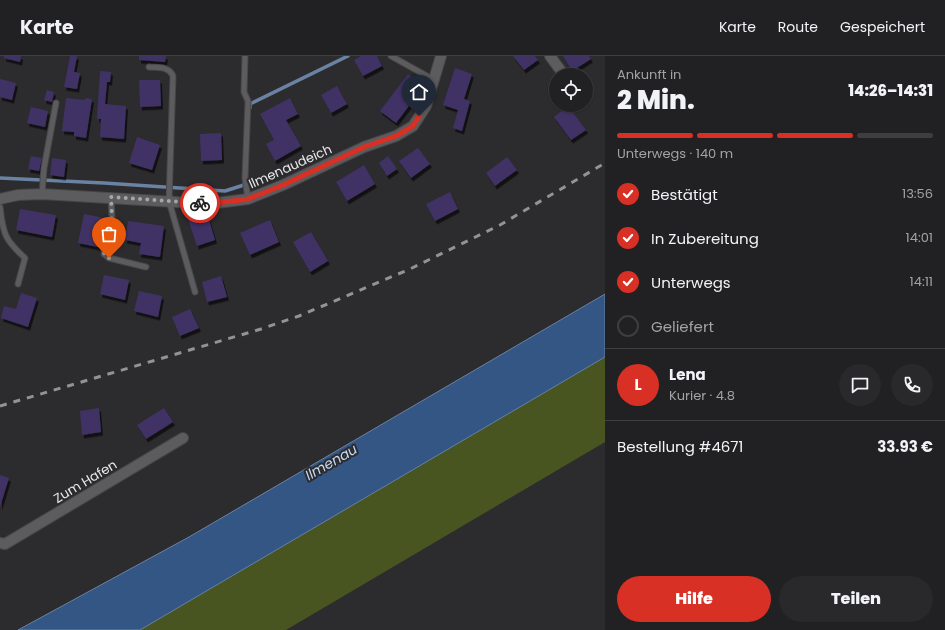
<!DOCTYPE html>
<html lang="de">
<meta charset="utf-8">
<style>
:root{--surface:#212022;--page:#29282a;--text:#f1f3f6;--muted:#a2a3a5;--line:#3e3e40;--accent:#d93025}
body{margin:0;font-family:Poppins,sans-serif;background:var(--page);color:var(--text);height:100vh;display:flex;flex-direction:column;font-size:15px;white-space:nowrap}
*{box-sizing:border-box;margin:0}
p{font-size:13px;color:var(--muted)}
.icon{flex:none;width:22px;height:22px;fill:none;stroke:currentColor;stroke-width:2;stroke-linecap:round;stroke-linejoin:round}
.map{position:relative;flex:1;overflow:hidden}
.sheet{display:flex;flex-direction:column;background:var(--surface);width:340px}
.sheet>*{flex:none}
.fabs{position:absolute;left:549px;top:12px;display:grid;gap:8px}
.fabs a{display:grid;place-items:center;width:44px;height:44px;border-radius:50%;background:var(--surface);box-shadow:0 1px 3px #0004,0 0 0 1px var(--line);font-size:20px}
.pin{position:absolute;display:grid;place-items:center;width:34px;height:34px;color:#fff;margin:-41px -17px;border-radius:50% 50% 50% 0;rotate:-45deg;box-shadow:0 0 4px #0007}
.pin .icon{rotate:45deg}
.courier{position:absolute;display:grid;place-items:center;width:40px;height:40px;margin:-20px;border:3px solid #d93025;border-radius:50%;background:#fff;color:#222;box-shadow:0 1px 5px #0007}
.summary em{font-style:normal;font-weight:800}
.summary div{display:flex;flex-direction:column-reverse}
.summary{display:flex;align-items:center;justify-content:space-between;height:68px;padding:0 12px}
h1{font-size:26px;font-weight:800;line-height:30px}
.bar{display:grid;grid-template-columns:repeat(4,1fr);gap:6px 4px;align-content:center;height:48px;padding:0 12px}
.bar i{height:5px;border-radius:3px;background:var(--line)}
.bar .selected{background:var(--accent)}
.bar p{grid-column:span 4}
.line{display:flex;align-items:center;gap:10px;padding:0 12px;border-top:1px solid var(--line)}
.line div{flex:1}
.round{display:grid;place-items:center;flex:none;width:42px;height:42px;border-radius:21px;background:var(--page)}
ol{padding:0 12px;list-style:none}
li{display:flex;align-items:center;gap:12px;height:44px}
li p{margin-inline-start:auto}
li .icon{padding:4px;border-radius:50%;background:var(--accent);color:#fff;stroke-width:4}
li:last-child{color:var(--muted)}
li i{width:22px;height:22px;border:2px solid var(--line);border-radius:50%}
.action{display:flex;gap:8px;margin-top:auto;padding:8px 12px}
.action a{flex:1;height:46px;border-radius:24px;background:var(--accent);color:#fff;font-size:16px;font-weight:800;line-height:46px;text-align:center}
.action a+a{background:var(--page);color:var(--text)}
header{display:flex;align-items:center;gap:24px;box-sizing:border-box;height:56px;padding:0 20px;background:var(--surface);border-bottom:1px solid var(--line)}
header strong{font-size:19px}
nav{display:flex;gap:22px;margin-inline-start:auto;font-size:14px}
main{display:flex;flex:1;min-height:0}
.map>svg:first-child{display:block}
</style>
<header>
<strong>Karte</strong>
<nav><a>Karte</a><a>Route</a><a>Gespeichert</a></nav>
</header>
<main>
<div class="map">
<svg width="605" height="574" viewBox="0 0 605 574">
<defs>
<filter id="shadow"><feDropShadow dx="2" dy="3.5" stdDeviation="0" flood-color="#0009"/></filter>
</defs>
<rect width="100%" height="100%" fill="#2c2b2e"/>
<path fill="#485520" d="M605 301V386L286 574H140Z"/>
<path fill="#345684" stroke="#6a82a3" d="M605 238V301L140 574H18L189 481Z"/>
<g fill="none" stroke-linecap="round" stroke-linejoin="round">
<g stroke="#6a82a3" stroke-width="3.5">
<path d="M250 52V48L348 0"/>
<path d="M0 122 104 127 225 135 247 128"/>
</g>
</g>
<g fill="#403265" filter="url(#shadow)">
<path d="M4 0H21L20 6 4 2Z"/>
<path d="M70 0H77L74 16 80 17 77 33 64 31Z"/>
<path d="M139 0H166L165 6 139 4Z"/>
<path d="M361 0H377L382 10 363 20 354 4Z"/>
<path d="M513 0H535L538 4 524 14Z"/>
<path d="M563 0H589L591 3 572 15Z"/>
<path d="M455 12 472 18 464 43 470 45 462 75 453 72 458 54 443 49Z"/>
<path d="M100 15 111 16 110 26H107L105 48 126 50 124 83 100 81 101 63H97Z"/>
<path d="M408 18 424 30 396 67 380 55Z"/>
<path d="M0 23 16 27 12 44 0 41Z"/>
<path d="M139 24H160L161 50 140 51Z"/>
<path d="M337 30 347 48 331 57 321 39Z"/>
<path d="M47 34 54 36 52 46 44 44Z"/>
<path d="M66 42 85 44V42L92 43 86 82 74 80V76L62 75Z"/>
<path d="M290 42 298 58 286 64 301 90 275 105 266 88 274 84 260 58Z"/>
<path d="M568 50 586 74 571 84 554 61Z"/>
<path d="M31 51 48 55 45 71 27 67Z"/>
<path d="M221 77 222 104 201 105 200 78Z"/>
<path d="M137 81 160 89 152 114 129 107Z"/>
<path d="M418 92 430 108 411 122 399 105Z"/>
<path d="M31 100 42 102 39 115 28 113Z"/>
<path d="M388 100 397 113 387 120 379 107Z"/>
<path d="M507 101 517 114 495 130 486 117Z"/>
<path d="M52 102 66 104 64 121 50 119Z"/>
<path d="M364 109 375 128 347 145 336 126Z"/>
<path d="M450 136 458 153 435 165 426 148Z"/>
<path d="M20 153 56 159 52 181 16 174Z"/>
<path d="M207 157 215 184 197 190 188 163Z"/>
<path d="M84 158 104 162 98 191 78 187Z"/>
<path d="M270 164 279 186 250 199 240 177Z"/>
<path d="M128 165 164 170 160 201 139 198 141 187 125 184Z"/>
<path d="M311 176 328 205 310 216 293 186Z"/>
<path d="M104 219 129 224 125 244 100 238Z"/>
<path d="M221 220 227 241 207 246 202 226Z"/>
<path d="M139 235 162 240 158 261 134 255Z"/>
<path d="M21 237 37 242 28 271 1 262 4 250 16 253Z"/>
<path d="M190 253 199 272 180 280 172 261Z"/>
<path d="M99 352 101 376 82 379 80 355Z"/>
<path d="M164 352 173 366 146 383 137 369Z"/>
<path d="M0 419 9 422 0 451Z"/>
</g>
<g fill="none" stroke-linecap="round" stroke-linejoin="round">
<defs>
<g id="lane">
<path d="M245 0 244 36 248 45 245 122 248 143"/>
<path d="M391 0 434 24"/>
<path d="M149 11C158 12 169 10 173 20L169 145 195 236"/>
<path d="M42 138 44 112 56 47"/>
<path d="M111 141 112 161 105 185 104 198 109 202 146 211"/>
<path d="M0 151C3 178 5 184 25 202L18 228"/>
</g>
<g id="street">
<path d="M550 0 564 19"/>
<path d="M0 143 18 139 42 138 209 148 248 143 283 129 364 91 396 80 413 70 426 50 441 0"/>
<path d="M0 487 5 488 183 382"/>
</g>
</defs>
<use href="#lane" stroke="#474749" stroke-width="7"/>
<use href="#street" stroke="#474749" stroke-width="12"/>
<use href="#lane" stroke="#5c5b5e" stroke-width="5"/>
<use href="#street" stroke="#5c5b5e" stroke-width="10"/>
<path stroke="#939395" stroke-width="3" stroke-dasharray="7 7" stroke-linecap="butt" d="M0 350 261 273 299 260 410 213 500 169 605 107"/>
</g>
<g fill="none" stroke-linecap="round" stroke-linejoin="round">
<path stroke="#a6a6a8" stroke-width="4" stroke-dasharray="0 7.2" d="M109 202 104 198 105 185 112 161 111 141 200 147"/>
<path stroke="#d93025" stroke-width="5" d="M200 147 209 148 248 143 283 129 364 91 396 80 413 70 419 60"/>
</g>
<g text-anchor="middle" stroke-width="4" stroke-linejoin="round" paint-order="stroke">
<g font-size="13" fill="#e8e8ea" stroke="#2c2b2e">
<text transform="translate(290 110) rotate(-24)" y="5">Ilmenaudeich</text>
<text transform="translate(85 425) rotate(-31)" y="5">Zum Hafen</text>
</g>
<g font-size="14" font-style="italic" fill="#c5daf7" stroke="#2c2b2e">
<text transform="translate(331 406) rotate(-30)" y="5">Ilmenau</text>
</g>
</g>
</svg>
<div class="fabs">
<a><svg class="icon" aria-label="locate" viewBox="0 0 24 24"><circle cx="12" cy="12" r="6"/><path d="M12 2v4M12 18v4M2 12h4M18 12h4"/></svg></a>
</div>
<div class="pin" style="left:109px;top:202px;background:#ea580c"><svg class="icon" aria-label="bag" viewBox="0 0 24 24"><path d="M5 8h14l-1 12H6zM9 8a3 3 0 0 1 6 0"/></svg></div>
<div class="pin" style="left:419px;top:60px;background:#1f2937"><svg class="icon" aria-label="home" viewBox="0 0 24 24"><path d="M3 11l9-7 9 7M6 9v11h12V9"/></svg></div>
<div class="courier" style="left:200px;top:147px"><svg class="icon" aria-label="bike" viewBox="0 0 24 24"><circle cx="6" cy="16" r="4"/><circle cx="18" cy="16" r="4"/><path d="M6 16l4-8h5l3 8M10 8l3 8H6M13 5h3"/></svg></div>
</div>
<section class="sheet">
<div class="summary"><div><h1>2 Min.</h1><p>Ankunft in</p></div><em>14:26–14:31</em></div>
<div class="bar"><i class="selected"></i><i class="selected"></i><i class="selected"></i><i></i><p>Unterwegs · 140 m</p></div>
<ol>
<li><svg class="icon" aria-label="check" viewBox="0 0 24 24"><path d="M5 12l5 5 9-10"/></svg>Bestätigt<p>13:56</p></li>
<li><svg class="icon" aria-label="check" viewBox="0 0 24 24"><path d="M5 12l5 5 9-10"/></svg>In Zubereitung<p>14:01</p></li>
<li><svg class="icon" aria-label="check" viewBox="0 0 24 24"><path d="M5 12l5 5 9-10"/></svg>Unterwegs<p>14:11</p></li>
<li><i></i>Geliefert</li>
</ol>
<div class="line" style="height:72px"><b class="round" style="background:var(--accent);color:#fff">L</b><div><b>Lena</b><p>Kurier · 4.8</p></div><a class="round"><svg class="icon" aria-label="chat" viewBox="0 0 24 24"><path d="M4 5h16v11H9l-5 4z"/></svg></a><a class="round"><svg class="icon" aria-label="phone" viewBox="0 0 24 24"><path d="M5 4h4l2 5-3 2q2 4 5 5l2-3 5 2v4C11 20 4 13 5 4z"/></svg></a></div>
<div class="line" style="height:52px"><div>Bestellung #4671</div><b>33.93 €</b></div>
<div class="action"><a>Hilfe</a><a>Teilen</a></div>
</section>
</main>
